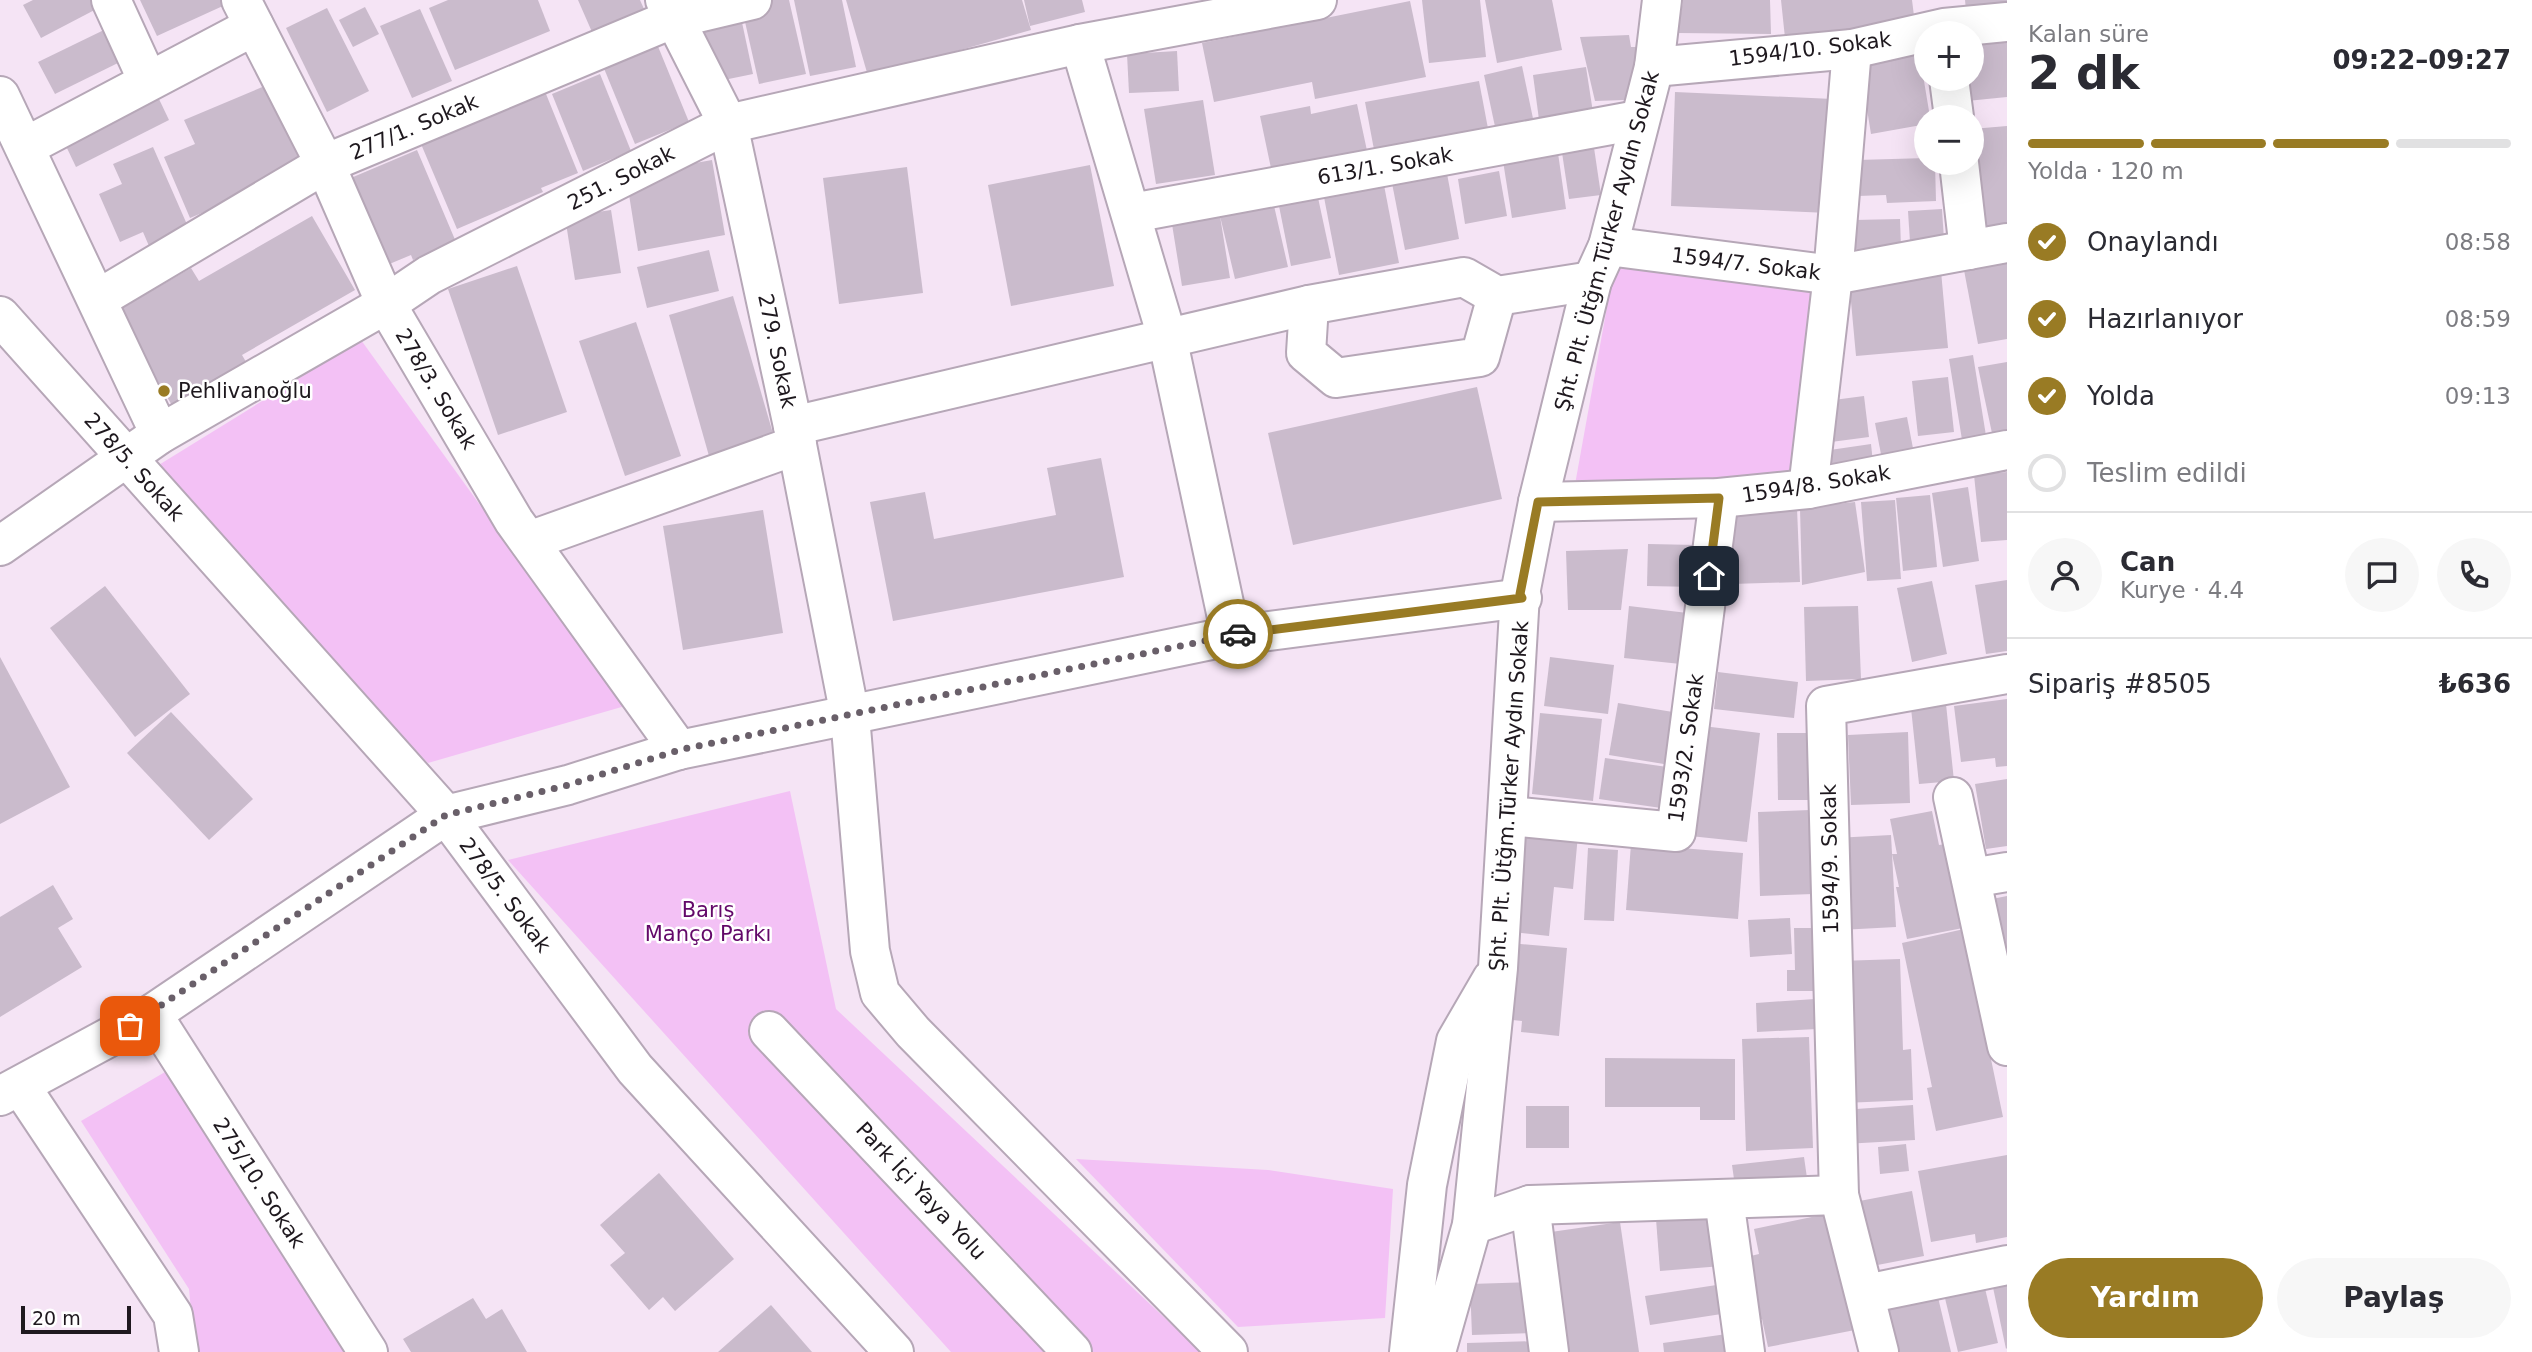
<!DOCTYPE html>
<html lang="tr">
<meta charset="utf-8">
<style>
:root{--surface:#fff;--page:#f7f7f7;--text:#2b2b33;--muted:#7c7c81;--line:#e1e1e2;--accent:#997b24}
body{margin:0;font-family:"DejaVu Sans",sans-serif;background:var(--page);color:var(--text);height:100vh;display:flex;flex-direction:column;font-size:26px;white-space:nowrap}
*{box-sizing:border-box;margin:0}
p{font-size:23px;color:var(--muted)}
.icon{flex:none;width:38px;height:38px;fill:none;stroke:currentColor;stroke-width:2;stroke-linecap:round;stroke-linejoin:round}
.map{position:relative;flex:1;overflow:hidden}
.sheet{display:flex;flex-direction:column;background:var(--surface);width:525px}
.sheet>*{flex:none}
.buttons{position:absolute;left:1914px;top:21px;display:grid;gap:14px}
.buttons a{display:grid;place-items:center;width:70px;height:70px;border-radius:50%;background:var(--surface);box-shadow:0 7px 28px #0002;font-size:35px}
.scale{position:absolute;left:21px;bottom:18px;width:110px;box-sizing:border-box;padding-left:7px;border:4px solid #1e181e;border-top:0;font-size:19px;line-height:24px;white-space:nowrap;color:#1e181e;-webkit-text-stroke:5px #fff;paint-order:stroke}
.pin{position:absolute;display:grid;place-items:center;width:60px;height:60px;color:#fff;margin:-30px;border-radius:14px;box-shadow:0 4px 10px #0006}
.courier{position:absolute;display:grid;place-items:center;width:70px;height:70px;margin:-35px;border:5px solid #997b24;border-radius:50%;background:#fff;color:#222;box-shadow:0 2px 9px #0007}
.head em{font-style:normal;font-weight:800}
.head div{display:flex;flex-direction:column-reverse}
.head{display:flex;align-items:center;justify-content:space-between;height:119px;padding:0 21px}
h1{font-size:46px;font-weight:800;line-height:52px}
.bar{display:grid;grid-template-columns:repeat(4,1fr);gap:10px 7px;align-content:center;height:84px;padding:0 21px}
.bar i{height:9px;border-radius:5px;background:var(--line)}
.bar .current{background:var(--accent)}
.bar p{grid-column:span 4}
.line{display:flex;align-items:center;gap:18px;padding:0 21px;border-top:2px solid var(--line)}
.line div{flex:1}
.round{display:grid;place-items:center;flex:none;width:74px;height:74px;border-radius:37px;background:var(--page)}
ol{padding:0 21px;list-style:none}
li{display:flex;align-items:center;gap:21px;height:77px}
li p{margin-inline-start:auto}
li .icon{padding:7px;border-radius:50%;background:var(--accent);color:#fff;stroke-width:4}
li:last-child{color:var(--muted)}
li i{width:38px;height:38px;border:4px solid var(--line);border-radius:50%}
.cta{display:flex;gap:14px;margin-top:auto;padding:14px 21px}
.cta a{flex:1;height:80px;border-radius:42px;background:var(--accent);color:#fff;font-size:28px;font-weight:800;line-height:80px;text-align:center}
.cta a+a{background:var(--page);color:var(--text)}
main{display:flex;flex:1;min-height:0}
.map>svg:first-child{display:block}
</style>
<main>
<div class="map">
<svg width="2007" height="1352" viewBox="0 0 2007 1352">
<rect width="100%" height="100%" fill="#f5e4f5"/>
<g fill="#f3c1f5">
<path d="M1616 257 1819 289 1800 482 1574 490Z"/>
<path d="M361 340 625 706 428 763 149 471Z"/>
<path d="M790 791 836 1009 1201 1352H951L508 860Z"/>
<path d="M165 1072 363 1352H195L189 1289 81 1121Z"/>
<path d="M1076 1159 1268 1170 1393 1189 1385 1318 1238 1327Z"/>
</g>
<g fill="#cabbcc">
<path d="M33 0H104L106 4 41 38 23 5Z"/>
<path d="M140 0H223L225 5 157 36Z"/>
<path d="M448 0H538L550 31 455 70 429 8Z"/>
<path d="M578 0H640L644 9 592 32Z"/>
<path d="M760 0H789L806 74 759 84 741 4Z"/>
<path d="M794 0H842L856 67 810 76Z"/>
<path d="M846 0H1022L1031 30 868 76Z"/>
<path d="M1024 0H1082L1085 12 1030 26Z"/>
<path d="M1422 0H1480L1486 57 1429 63Z"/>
<path d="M1485 0H1552L1562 50 1497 63Z"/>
<path d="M1683 0H1770L1771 34 1678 33Z"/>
<path d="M1781 0H1912L1915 24 1785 38Z"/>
<path d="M1965 0H2007V8L1966 10Z"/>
<path d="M1410 1 1426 77 1315 99 1312 82 1214 102 1202 43Z"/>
<path d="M365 7 379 34 353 47 339 20Z"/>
<path d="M327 8 369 91 327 112 286 28Z"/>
<path d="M420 9 452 81 412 98 380 26Z"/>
<path d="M740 13 753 74 714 82 701 21Z"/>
<path d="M106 29 122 61 55 94 38 62Z"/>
<path d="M1629 35 1631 47H1638L1625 100 1595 101 1580 37Z"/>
<path d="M2007 41V97L1967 101 1965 79H1972V44Z"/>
<path d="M657 44 689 122 635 144 603 66Z"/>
<path d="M1177 51 1179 91 1129 93 1127 54Z"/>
<path d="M1919 51 1930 117H1927V124L1871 134 1859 60Z"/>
<path d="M1522 66 1535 128 1497 136 1484 75Z"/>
<path d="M1586 67 1594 119 1540 127 1533 75Z"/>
<path d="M600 74 631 151 583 171 552 94Z"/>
<path d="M1479 81 1490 139 1376 160 1365 102Z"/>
<path d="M267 85 304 170 190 218 164 157 195 144 184 120Z"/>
<path d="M544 89 578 173 541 188 543 192 457 229 421 144Z"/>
<path d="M1675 92 1833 99 1828 213 1671 206Z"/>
<path d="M158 97 169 120 76 167 65 144Z"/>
<path d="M1203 100 1215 175 1156 184 1144 109Z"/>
<path d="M1357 104 1369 160 1272 173 1260 116 1310 106 1311 114Z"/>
<path d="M2007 126V228L1976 231 1972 129Z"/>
<path d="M1593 141 1601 195 1569 199 1561 146Z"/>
<path d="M153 147 189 229 149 246 143 232 120 242 99 194 122 184 113 164Z"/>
<path d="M417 150 456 242 413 260 411 255 375 270 339 183Z"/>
<path d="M1558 153 1566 209 1512 218 1503 161Z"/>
<path d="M1927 158V163H1935L1936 201 1887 203 1886 195 1858 196 1857 160Z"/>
<path d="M712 160 725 235 638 251 627 182 674 174 673 167Z"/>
<path d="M1090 165 1114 286 1011 306 988 185Z"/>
<path d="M907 167 923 293 839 304 823 178Z"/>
<path d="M1446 168 1459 239 1405 250 1391 178Z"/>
<path d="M1499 171 1507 216 1465 224 1458 179Z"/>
<path d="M1383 180 1399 263 1339 275 1323 192Z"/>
<path d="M1317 193 1331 258 1291 266 1278 201Z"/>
<path d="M1272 197 1288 267 1235 279 1220 216 1230 278 1182 286 1170 212Z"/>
<path d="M1942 209 1944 240 1910 242 1908 211Z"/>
<path d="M611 210 621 273 575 280 565 217Z"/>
<path d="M312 216 355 290 242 355 252 372 177 414 117 311 191 268 199 281Z"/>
<path d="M1900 219 1901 248 1855 249 1854 220Z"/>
<path d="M709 250 719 291 647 308 637 267Z"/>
<path d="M2007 262V339L1978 344 1964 270Z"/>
<path d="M517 266 567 412 498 435 448 289Z"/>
<path d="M1941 271 1948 348 1856 356 1849 280Z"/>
<path d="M733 296 774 437 709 456 669 315Z"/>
<path d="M636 322 681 456 625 476 579 341Z"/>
<path d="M1973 355 1987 442 1963 446 1949 359Z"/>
<path d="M2007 362V435L1993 438 1978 367Z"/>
<path d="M1948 377 1954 432 1918 436 1912 381Z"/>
<path d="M1477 387 1502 499 1293 545 1268 433Z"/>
<path d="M1864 396 1869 437 1831 442 1826 401Z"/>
<path d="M1907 417 1916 464 1884 470 1875 423Z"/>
<path d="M1871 444 1874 472 1833 477 1830 450Z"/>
<path d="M1101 458 1124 577 893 621 870 502 925 492 934 539 1056 515 1047 468Z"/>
<path d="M2007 472V540L1981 542 1974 475Z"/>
<path d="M1968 487 1979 561 1943 567 1932 493Z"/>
<path d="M1930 495 1937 567 1903 571 1896 498Z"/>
<path d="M1895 500 1901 579 1867 581 1861 502Z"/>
<path d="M1855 502 1865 572 1802 585 1800 508Z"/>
<path d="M1797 508 1800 582 1732 584 1730 510Z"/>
<path d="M763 510 783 633 683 650 663 526Z"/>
<path d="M1648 544 1697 545 1696 587 1647 586Z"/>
<path d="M1628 549 1621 610H1568L1566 551Z"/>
<path d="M2007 580V651L1986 654 1975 585Z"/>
<path d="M1932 581 1947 654 1912 662 1897 588Z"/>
<path d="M105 586 190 694 135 737 50 628Z"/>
<path d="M1629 606 1696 614 1690 665 1624 658Z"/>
<path d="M1858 606 1861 679 1806 681 1804 607Z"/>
<path d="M0 657 70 787 0 824Z"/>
<path d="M1550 657 1614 665 1608 714 1544 706Z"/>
<path d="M1718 672 1798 682 1794 718 1714 709Z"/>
<path d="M2007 699V766L1996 767 1995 758 1961 762 1954 706Z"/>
<path d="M1618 703 1685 714 1676 766 1609 755Z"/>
<path d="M1946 704 1954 781 1919 784 1911 708Z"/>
<path d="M171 712 253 799 209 840 127 753Z"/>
<path d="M1540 713 1602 719 1593 801 1532 794Z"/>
<path d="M1703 726 1760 733 1747 842 1690 836Z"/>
<path d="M1908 732 1910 803 1851 805 1848 735Z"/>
<path d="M1777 733H1816V800H1778Z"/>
<path d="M1605 758 1674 768 1668 809 1599 799Z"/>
<path d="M2007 779V846L1986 849 1975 784Z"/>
<path d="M1810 810 1813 894 1760 896 1758 812Z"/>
<path d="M1932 811 1939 845 1958 842 1973 926 1907 939 1896 887H1899L1892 854H1897L1890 819Z"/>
<path d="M1523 829 1578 835 1573 889 1554 887 1549 936 1513 932Z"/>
<path d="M1891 835 1896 927 1840 930 1835 838Z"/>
<path d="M1631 844 1743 853 1738 919 1626 910Z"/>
<path d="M1588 848 1618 850 1614 921 1584 920Z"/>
<path d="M53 885 73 919 58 928 82 967 0 1017V917Z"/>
<path d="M2007 896V947L1996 949 1987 900Z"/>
<path d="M1790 918 1792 954 1750 957 1748 920Z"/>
<path d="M1794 928H1816L1817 991H1787V970H1795Z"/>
<path d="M1964 929 2003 1117 1936 1131 1927 1088 1932 1087 1902 943Z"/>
<path d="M1510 943 1567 948 1559 1036 1521 1032 1522 1021 1503 1019Z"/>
<path d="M1900 959 1903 1050 1911 1049 1913 1100 1844 1103 1839 961Z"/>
<path d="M1815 999 1817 1029 1757 1032 1756 1003Z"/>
<path d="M1809 1037 1813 1148 1746 1151 1742 1039Z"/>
<path d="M1605 1058 1735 1059V1120H1700V1107H1605Z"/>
<path d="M1913 1105 1915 1140 1844 1144 1842 1110Z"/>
<rect x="1526" y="1106" width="43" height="42"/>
<path d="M1906 1144 1909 1171 1880 1174 1878 1147Z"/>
<path d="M2007 1155V1237L1976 1243 1975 1234 1931 1242 1918 1171Z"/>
<path d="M1804 1157 1808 1185 1736 1193 1732 1165Z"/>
<path d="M659 1173 734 1259 675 1311 663 1297 649 1310 610 1265 625 1253 600 1225Z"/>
<path d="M1912 1191 1924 1256 1862 1268 1849 1203Z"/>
<path d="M1831 1213 1855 1330 1768 1347 1762 1319 1751 1322 1738 1259 1759 1254 1754 1229Z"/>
<path d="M1718 1214 1722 1266 1660 1271 1656 1219Z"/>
<path d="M1620 1222 1639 1352H1569L1551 1232Z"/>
<path d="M2007 1275V1348L2006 1349 1991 1278Z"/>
<path d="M1983 1280 1998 1343 1958 1352 1943 1290Z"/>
<path d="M1532 1282 1533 1333 1472 1335 1470 1284Z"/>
<path d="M1723 1284 1728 1313 1650 1325 1645 1296Z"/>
<path d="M1936 1289 1951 1352H1890L1878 1303Z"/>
<path d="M473 1298 486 1319 502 1309 527 1352H411L403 1339Z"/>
<path d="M771 1305 812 1352H718Z"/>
<path d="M1734 1333 1737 1352H1664L1663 1343Z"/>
<path d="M1538 1341V1352H1467V1343Z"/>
</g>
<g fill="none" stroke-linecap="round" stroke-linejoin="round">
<defs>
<g id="minor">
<path d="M111 0 148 81"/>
<path d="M241 0 325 164 386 304 514 521 679 750"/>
<path d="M665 0 728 124 797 445 850 716 870 951 880 993 913 1032 1228 1352"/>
<path d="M1080 44 1167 337 1231 636"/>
<path d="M1654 67 1852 49 1944 28 2007 22"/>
<path d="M1949 79 1954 117"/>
<path d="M0 96 160 434"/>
<path d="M25 147 254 26"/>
<path d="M1959 163 1969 250"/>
<path d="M1132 213 1638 120"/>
<path d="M1608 246 1833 275 2007 243"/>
<path d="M98 299 325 164 672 19 752 0"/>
<path d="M1309 305 1306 353 1336 378 1480 357 1497 296"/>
<path d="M0 316 446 815 635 1069 894 1352"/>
<path d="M793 426 1309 305 1464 277 1497 296 1592 281"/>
<path d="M1808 489 1833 275 1852 49"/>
<path d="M1538 502 1719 498 1808 489 2007 450"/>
<path d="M529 541 797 445"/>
<path d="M0 546 160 434 386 304 429 275 728 124 1080 44 1317 0"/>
<path d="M1953 797 2007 1046"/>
<path d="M1509 816 1676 832 1719 498"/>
<path d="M1971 878 2007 872"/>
<path d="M152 1014 368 1352"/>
<path d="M769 1031 1072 1352"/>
<path d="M21 1087 173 1315 179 1352"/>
<path d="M0 1096 152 1014 446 815 568 785 679 750 1231 636 1522 598"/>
<path d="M1839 1195 1826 706 2007 674"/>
<path d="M1724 1199 1745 1352"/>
<path d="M1530 1205 1549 1352"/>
<path d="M1472 1225 1530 1205 1839 1195 1879 1352"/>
<path d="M1866 1294 2007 1265"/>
</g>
<g id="major">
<path d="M1409 1352 1427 1185 1456 1041 1492 979"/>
<path d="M1436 1352 1472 1225 1498 968 1520 594 1538 502 1592 281 1608 246 1654 67 1662 0"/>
</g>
</defs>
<use href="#minor" stroke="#b6a7b7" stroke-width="42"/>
<use href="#major" stroke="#b6a7b7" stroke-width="42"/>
<use href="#minor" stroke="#fff" stroke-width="38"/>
<use href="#major" stroke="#fff" stroke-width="38"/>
</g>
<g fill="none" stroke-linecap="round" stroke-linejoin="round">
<path stroke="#695f69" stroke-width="7" stroke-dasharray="0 12.6" d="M130 1026 446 815 568 785 679 750 1238 634"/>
<path stroke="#997b24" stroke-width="9" d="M1238 634 1522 598 1520 594 1538 502 1719 498 1709 576"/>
</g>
<circle fill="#997b24" stroke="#fff" stroke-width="2.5" cx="164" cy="391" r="7"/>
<g text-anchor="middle" stroke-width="5" stroke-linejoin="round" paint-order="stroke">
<g font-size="21" fill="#1e181e" stroke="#fff">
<text transform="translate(1810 49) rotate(-7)" y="7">1594/10. Sokak</text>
<text transform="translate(414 127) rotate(-23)" y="7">277/1. Sokak</text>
<text transform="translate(1385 166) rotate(-10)" y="7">613/1. Sokak</text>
<text transform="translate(621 178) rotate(-27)" y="7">251. Sokak</text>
<text transform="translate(1607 241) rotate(-75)" y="7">Şht. Plt. Ütğm.Türker Aydın Sokak</text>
<text transform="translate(1746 264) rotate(7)" y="7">1594/7. Sokak</text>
<text transform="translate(777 351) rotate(78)" y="7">279. Sokak</text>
<text transform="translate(436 389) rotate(59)" y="7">278/3. Sokak</text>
<text transform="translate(134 467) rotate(48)" y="7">278/5. Sokak</text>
<text transform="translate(1816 484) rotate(-9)" y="7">1594/8. Sokak</text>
<text transform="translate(1686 748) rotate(-82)" y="7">1593/2. Sokak</text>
<text transform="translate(1509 796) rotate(-86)" y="7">Şht. Plt. Ütğm.Türker Aydın Sokak</text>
<text transform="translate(1830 859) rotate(-91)" y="7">1594/9. Sokak</text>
<text transform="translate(505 895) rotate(53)" y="7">278/5. Sokak</text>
<text transform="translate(259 1183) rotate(57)" y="7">275/10. Sokak</text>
<text transform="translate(921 1191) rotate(47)" y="7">Park İçi Yaya Yolu</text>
</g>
<g font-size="21" fill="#1e181e" stroke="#fff" text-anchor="start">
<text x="178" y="398">Pehlivanoğlu</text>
</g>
<g font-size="21" fill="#630869" stroke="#fff">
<text x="708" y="917">Barış<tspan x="708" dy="24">Manço Parkı</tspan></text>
</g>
</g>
</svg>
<div class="buttons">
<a>+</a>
<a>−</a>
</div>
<div class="scale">20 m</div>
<div class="pin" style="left:130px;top:1026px;background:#ea580c"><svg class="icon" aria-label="bag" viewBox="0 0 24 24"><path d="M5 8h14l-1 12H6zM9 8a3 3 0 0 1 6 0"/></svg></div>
<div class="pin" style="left:1709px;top:576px;background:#1f2937"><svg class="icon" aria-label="home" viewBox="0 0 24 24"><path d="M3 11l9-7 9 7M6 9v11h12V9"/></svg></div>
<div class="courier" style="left:1238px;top:634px"><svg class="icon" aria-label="car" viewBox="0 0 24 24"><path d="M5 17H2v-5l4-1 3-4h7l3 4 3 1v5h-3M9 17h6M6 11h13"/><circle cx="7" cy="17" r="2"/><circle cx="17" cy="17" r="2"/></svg></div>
</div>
<section class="sheet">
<div class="head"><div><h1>2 dk</h1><p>Kalan süre</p></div><em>09:22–09:27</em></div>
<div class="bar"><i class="current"></i><i class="current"></i><i class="current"></i><i></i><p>Yolda · 120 m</p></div>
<ol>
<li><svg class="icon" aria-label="check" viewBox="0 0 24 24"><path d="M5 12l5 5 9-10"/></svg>Onaylandı<p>08:58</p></li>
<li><svg class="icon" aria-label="check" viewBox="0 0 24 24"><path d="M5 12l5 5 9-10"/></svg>Hazırlanıyor<p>08:59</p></li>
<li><svg class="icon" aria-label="check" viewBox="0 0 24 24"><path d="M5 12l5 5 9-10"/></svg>Yolda<p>09:13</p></li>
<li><i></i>Teslim edildi</li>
</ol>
<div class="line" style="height:126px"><a class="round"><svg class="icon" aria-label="person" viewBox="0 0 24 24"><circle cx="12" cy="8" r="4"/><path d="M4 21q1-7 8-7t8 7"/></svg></a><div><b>Can</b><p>Kurye · 4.4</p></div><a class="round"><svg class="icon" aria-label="chat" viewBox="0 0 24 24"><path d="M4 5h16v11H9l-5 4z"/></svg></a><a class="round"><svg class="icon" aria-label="phone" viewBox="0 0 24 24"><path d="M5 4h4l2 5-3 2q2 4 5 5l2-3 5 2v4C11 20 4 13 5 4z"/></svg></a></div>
<div class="line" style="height:91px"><div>Sipariş #8505</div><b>₺636</b></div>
<div class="cta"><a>Yardım</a><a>Paylaş</a></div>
</section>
</main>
